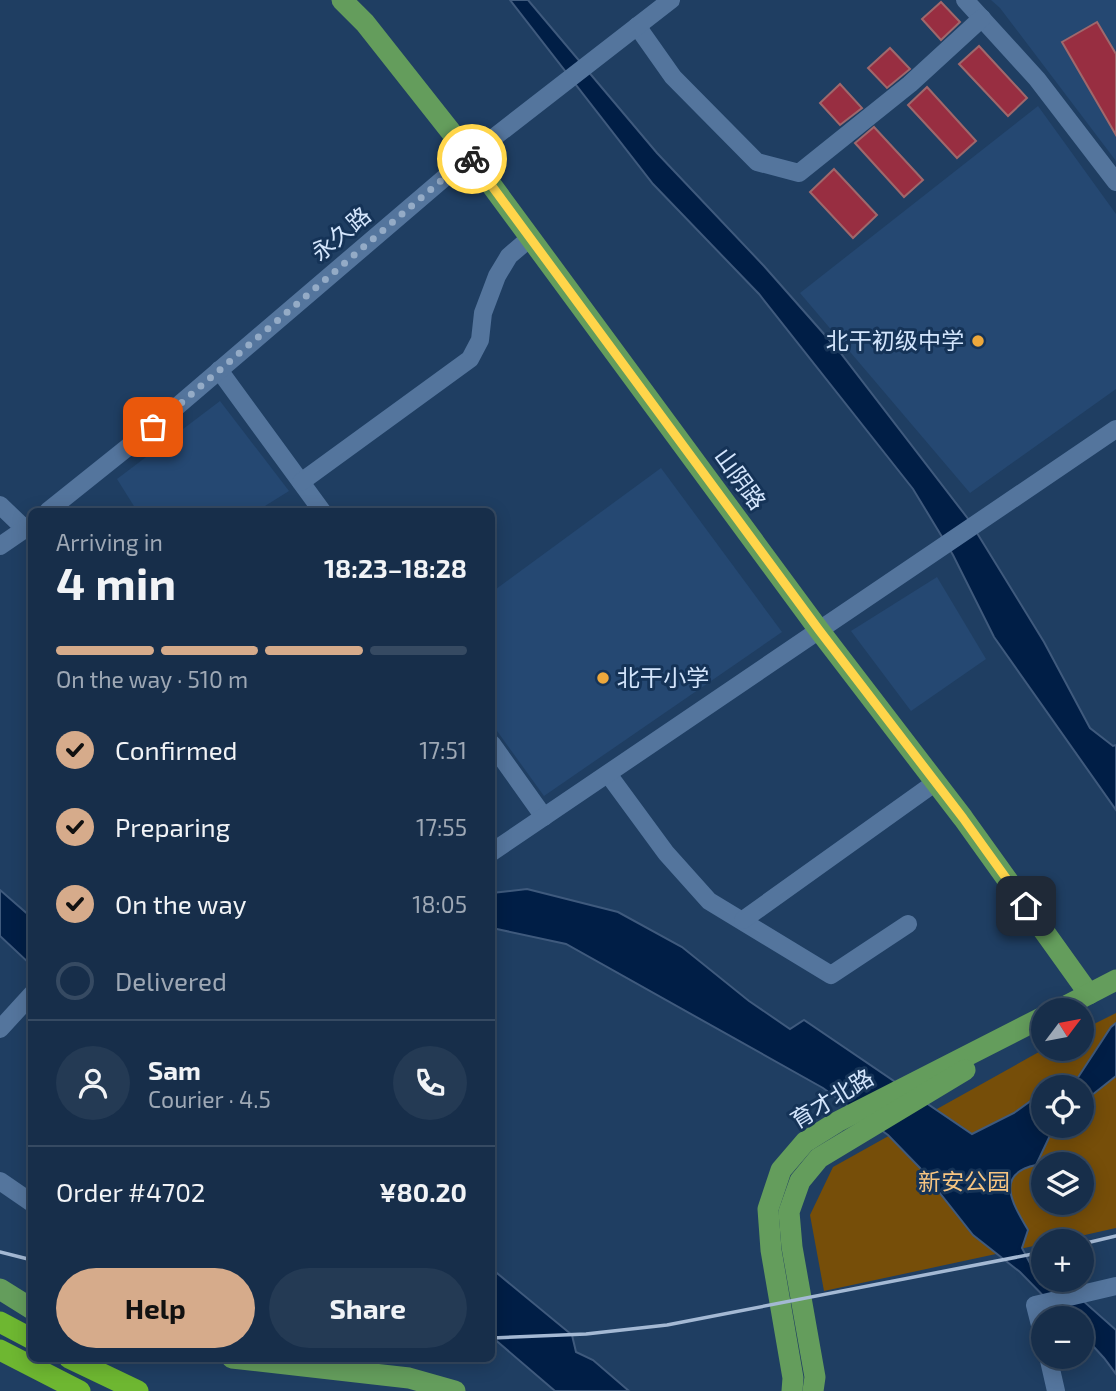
<!DOCTYPE html>
<meta charset="utf-8">
<style>
:root{--surface:#172e4a;--page:#243a54;--text:#f1f3f6;--muted:#9ea8b5;--line:#364a62;--accent:#d6ab8b}
body{margin:0;font-family:"Exo 2","Noto Sans SC",sans-serif;background:var(--page);color:var(--text);height:100vh;display:flex;flex-direction:column;font-size:26px;white-space:nowrap}
*{box-sizing:border-box;margin:0}
p{font-size:23px;color:var(--muted)}
.icon{flex:none;width:38px;height:38px;fill:none;stroke:currentColor;stroke-width:2;stroke-linecap:round;stroke-linejoin:round}
.map{position:relative;flex:1;overflow:hidden}
.sheet{position:absolute;left:28px;top:508px;width:467px;height:854px;display:flex;flex-direction:column;background:var(--surface);border-radius:10px;box-shadow:0 4px 18px #0003,0 0 0 2px var(--line)}
.sheet>*{flex:none}
.needle{width:46px;rotate:58deg}
.tools{position:absolute;left:1031px;top:998px;display:grid;gap:14px}
.tools a{display:grid;place-items:center;width:63px;height:63px;border-radius:50%;background:var(--surface);box-shadow:0 4px 18px #0003,0 0 0 2px var(--line);font-size:35px}
.pin{position:absolute;display:grid;place-items:center;width:60px;height:60px;color:#fff;margin:-30px;border-radius:14px;box-shadow:0 4px 10px #0006}
.courier{position:absolute;display:grid;place-items:center;width:70px;height:70px;margin:-35px;border:5px solid #ffd54a;border-radius:50%;background:#fff;color:#222;box-shadow:0 2px 9px #0007}
.overview em{font-style:normal;font-weight:700}
.overview div{display:flex;flex-direction:column-reverse}
.overview{display:flex;align-items:center;justify-content:space-between;height:119px;padding:0 28px}
h1{font-size:46px;font-weight:700;line-height:52px}
.bar{display:grid;grid-template-columns:repeat(4,1fr);gap:10px 7px;align-content:center;height:84px;padding:0 28px}
.bar i{height:9px;border-radius:5px;background:var(--line)}
.bar .current{background:var(--accent)}
.bar p{grid-column:span 4}
.line{display:flex;align-items:center;gap:18px;padding:0 28px;border-top:2px solid var(--line)}
.line div{flex:1}
.round{display:grid;place-items:center;flex:none;width:74px;height:74px;border-radius:37px;background:var(--page)}
ol{padding:0 28px;list-style:none}
li{display:flex;align-items:center;gap:21px;height:77px}
li p{margin-inline-start:auto}
li .icon{padding:7px;border-radius:50%;background:var(--accent);color:#111;stroke-width:4}
li:last-child{color:var(--muted)}
li i{width:38px;height:38px;border:4px solid var(--line);border-radius:50%}
.primary-button{display:flex;gap:14px;margin-top:auto;padding:14px 28px}
.primary-button a{flex:1;height:80px;border-radius:42px;background:var(--accent);color:#111;font-size:28px;font-weight:700;line-height:80px;text-align:center}
.primary-button a+a{background:var(--page);color:var(--text)}
.map>svg:first-child{display:block}
</style>
<div class="map">
<svg width="1116" height="1391" viewBox="0 0 1116 1391">
<rect width="100%" height="100%" fill="#1f3e62"/>
<g fill="#254872">
<path d="M991 0H1116V161L1000 8Z"/>
<path d="M1038 106 1116 214V389L970 493 800 293Z"/>
<path d="M220 401 289 491 257 511H137L117 479Z"/>
<path d="M661 468 782 632 544 796 492 724V592Z"/>
<path d="M937 577 986 659 911 711 851 631Z"/>
</g>
<path fill="#764e09" fill-rule="evenodd" d="M1116 1013V1228L1058 1241H1043V1244L824 1291 810 1215 833 1167 1046 1048H1082V1030ZM1043 1087H1082V1125H1043ZM1043 1164H1082V1202H1043Z"/>
<g fill="#001e46" stroke="#3f5a7d" stroke-width="2">
<path d="M510 0H528L657 153 764 266 839 351 969 520 1044 642 1090 728 1113 746 1116 745V810L994 637 953 555 913 489 759 294 653 184Z"/>
<path d="M527 889 618 912 682 947 749 1001 790 1029 804 1020 972 1134 1014 1113 1043 1092V1125H1055L1036 1165C993 1174 1014 1206 1028 1230L1022 1248 1033 1269 1043 1274V1279H1055L1063 1283 1116 1330V1374L1104 1358 1082 1334V1318H1065L1020 1272 973 1235 920 1168 888 1135 823 1088 566 944 492 928V893Z"/>
<path d="M0 890 31 917V965L0 936Z"/>
<path d="M1116 1023V1076L1082 1103V1087H1060L1075 1082 1111 1027Z"/>
<path d="M492 1269 572 1335 576 1352 593 1360 629 1391H555L492 1337Z"/>
</g>
<g fill="#982e41" stroke="#a0686c" stroke-width="2">
<path d="M941 2 960 22 941 40 922 19Z"/>
<path d="M1097 22 1116 54V135L1062 42Z"/>
<path d="M979 46 1027 98 1008 116 959 64Z"/>
<path d="M890 48 910 69 887 88 868 68Z"/>
<path d="M840 84 862 108 840 125 820 103Z"/>
<path d="M927 87 976 141 957 158 908 105Z"/>
<path d="M874 127 923 180 904 197 855 143Z"/>
<path d="M834 169 877 215 853 238 810 192Z"/>
</g>
<g fill="none" stroke-linecap="round" stroke-linejoin="round">
<g stroke="#54759d" stroke-width="18">
<path d="M965 0 1037 79 1116 182"/>
<path d="M637 26 673 77 757 162 799 173 910 84 982 18"/>
<path d="M219 370 322 511"/>
<path d="M301 482 470 359 480 340 483 313 497 276 509 256 530 238"/>
<path d="M0 505 25 529"/>
<path d="M48 511 153 427 470 156 671 0"/>
<path d="M0 546 32 524"/>
<path d="M492 744 544 817"/>
<path d="M608 774 666 853 709 901 831 975 908 924"/>
<path d="M492 852 1116 429"/>
<path d="M743 920 936 782"/>
<path d="M0 1029 32 994"/>
<path d="M0 1181 32 1203"/>
<path d="M1043 1337 1035 1305 1116 1286"/>
<path d="M1048 1356 1056 1391"/>
</g>
<g stroke="#649d5c" stroke-width="21">
<path d="M342 0 365 23 470 156 819 630 963 818 1089 994"/>
<path d="M1058 1010 1116 980"/>
<path d="M0 1289 32 1309"/>
<path d="M232 1358 409 1378 455 1391"/>
<path d="M792 1391 793 1378 771 1250 768 1209 781 1170 805 1142 837 1122 1043 1017"/>
<path d="M813 1391 815 1377 792 1247 789 1212 800 1181 819 1158 965 1070"/>
</g>
<g stroke="#6eb731" stroke-width="21">
<path d="M0 1322 32 1339"/>
<path d="M0 1350 80 1391"/>
<path d="M69 1358 138 1391"/>
</g>
<g stroke="#a4b9d4" stroke-width="3.5">
<path d="M1082 1244 1116 1236"/>
<path d="M0 1252 32 1260"/>
<path d="M492 1338 586 1334 667 1325 1043 1252"/>
</g>
</g>
<g fill="none" stroke-linecap="round" stroke-linejoin="round">
<path stroke="#94abc6" stroke-width="7" stroke-dasharray="0 12.6" d="M153 427 470 156 472 159"/>
<path stroke="#ffd54a" stroke-width="9" d="M472 159 819 630 963 818 1026 906"/>
</g>
<g fill="#eda83c" stroke="#153357" stroke-width="2.5">
<circle cx="978" cy="341" r="7"/>
<circle cx="603" cy="678" r="7"/>
</g>
<g text-anchor="middle" stroke-width="6" stroke-linejoin="round" paint-order="stroke">
<g font-size="23" fill="#d3e5fc" stroke="#153357">
<text transform="translate(341 234) rotate(-40)" y="8">永久路</text>
<text transform="translate(740 479) rotate(54)" y="8">山阴路</text>
<text transform="translate(832 1099) rotate(-31)" y="8">育才北路</text>
</g>
<g font-size="23" fill="#d3e5fc" stroke="#153357" text-anchor="end">
<text x="964" y="349">北干初级中学</text>
<text x="617" y="686" text-anchor="start">北干小学</text>
</g>
<g font-size="23" fill="#f7c581" stroke="#153357">
<text x="964" y="1190">新安公园</text>
</g>
</g>
</svg>
<div class="tools">
<a><svg class="needle" viewBox="-14 -14 28 28"><path d="M0-13l5 13h-10z" fill="#e53935"/><path d="M0 13l5-13h-10z" fill="#9ea8b5"/></svg></a>
<a><svg class="icon" aria-label="locate" viewBox="0 0 24 24"><circle cx="12" cy="12" r="6"/><path d="M12 2v4M12 18v4M2 12h4M18 12h4"/></svg></a>
<a><svg class="icon" aria-label="layers" viewBox="0 0 24 24"><path d="M12 4l9 5-9 5-9-5zM3 14l9 5 9-5"/></svg></a>
<a>+</a>
<a>−</a>
</div>
<div class="pin" style="left:153px;top:427px;background:#ea580c"><svg class="icon" aria-label="bag" viewBox="0 0 24 24"><path d="M5 8h14l-1 12H6zM9 8a3 3 0 0 1 6 0"/></svg></div>
<div class="pin" style="left:1026px;top:906px;background:#1f2937"><svg class="icon" aria-label="home" viewBox="0 0 24 24"><path d="M3 11l9-7 9 7M6 9v11h12V9"/></svg></div>
<div class="courier" style="left:472px;top:159px"><svg class="icon" aria-label="bike" viewBox="0 0 24 24"><circle cx="6" cy="16" r="4"/><circle cx="18" cy="16" r="4"/><path d="M6 16l4-8h5l3 8M10 8l3 8H6M13 5h3"/></svg></div>
<section class="sheet">
<div class="overview"><div><h1>4 min</h1><p>Arriving in</p></div><em>18:23–18:28</em></div>
<div class="bar"><i class="current"></i><i class="current"></i><i class="current"></i><i></i><p>On the way · 510 m</p></div>
<ol>
<li><svg class="icon" aria-label="check" viewBox="0 0 24 24"><path d="M5 12l5 5 9-10"/></svg>Confirmed<p>17:51</p></li>
<li><svg class="icon" aria-label="check" viewBox="0 0 24 24"><path d="M5 12l5 5 9-10"/></svg>Preparing<p>17:55</p></li>
<li><svg class="icon" aria-label="check" viewBox="0 0 24 24"><path d="M5 12l5 5 9-10"/></svg>On the way<p>18:05</p></li>
<li><i></i>Delivered</li>
</ol>
<div class="line" style="height:126px"><a class="round"><svg class="icon" aria-label="person" viewBox="0 0 24 24"><circle cx="12" cy="8" r="4"/><path d="M4 21q1-7 8-7t8 7"/></svg></a><div><b>Sam</b><p>Courier · 4.5</p></div><a class="round"><svg class="icon" aria-label="phone" viewBox="0 0 24 24"><path d="M5 4h4l2 5-3 2q2 4 5 5l2-3 5 2v4C11 20 4 13 5 4z"/></svg></a></div>
<div class="line" style="height:91px"><div>Order #4702</div><b>¥80.20</b></div>
<div class="primary-button"><a>Help</a><a>Share</a></div>
</section>
</div>
